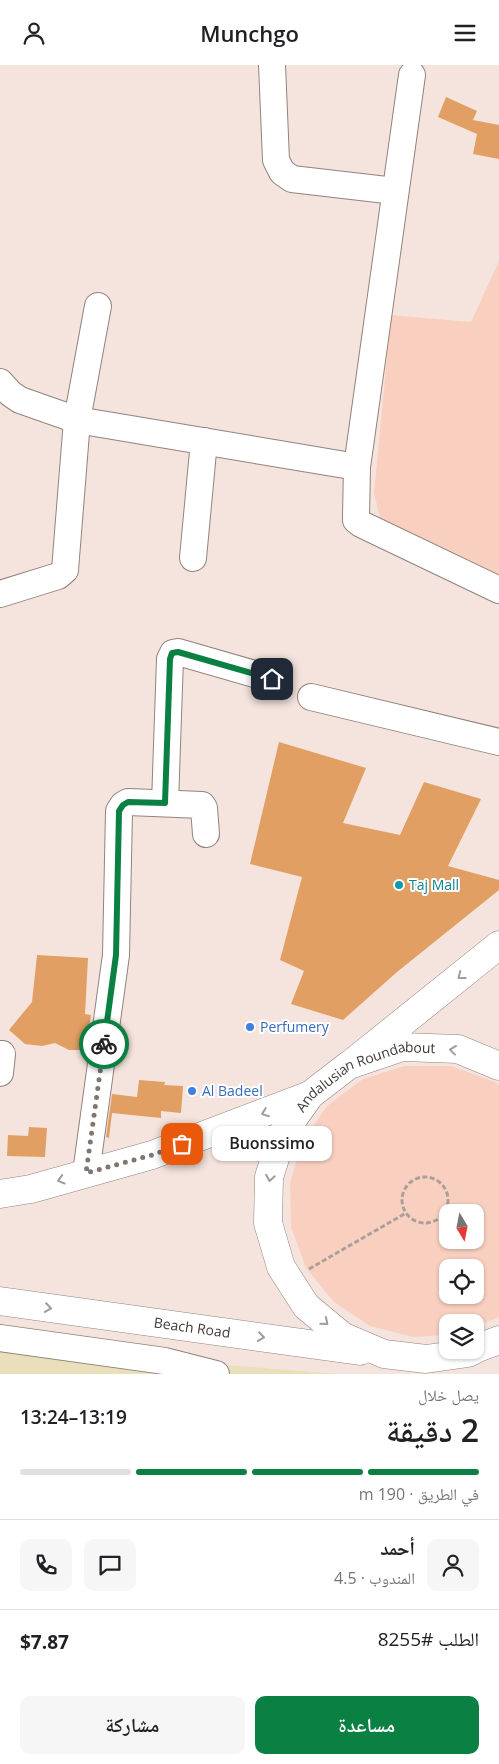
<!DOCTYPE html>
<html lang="ar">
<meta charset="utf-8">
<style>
:root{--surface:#fff;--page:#f6f6f6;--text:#202124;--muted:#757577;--line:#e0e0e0;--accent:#0b8043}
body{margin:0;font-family:"Open Sans","Noto Naskh Arabic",sans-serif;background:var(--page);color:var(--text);direction:rtl;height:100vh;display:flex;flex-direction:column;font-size:19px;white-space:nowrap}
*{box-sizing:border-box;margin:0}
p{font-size:16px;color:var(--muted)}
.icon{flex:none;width:28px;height:28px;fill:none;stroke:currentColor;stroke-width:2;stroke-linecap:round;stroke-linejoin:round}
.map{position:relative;height:1309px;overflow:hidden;direction:ltr}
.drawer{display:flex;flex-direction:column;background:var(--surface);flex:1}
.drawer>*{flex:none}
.needle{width:32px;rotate:170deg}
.controls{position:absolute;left:439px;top:1139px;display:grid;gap:10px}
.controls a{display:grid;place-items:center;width:45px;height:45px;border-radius:10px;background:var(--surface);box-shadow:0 1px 4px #0004;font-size:25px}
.pin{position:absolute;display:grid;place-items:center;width:42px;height:42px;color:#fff;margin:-21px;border-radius:10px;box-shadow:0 2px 8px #0006}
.courier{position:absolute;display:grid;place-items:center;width:50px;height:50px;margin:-25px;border:4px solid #0b8043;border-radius:50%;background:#fff;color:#222;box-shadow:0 1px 6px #0007}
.bubble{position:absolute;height:35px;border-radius:10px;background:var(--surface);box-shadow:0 1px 4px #0004;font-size:16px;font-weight:600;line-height:35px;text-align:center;direction:rtl}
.headline em{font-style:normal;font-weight:600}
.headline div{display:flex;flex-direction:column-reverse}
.headline{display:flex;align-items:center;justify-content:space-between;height:85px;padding:0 20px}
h1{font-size:32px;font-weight:600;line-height:38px}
.bar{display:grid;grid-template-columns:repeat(4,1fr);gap:8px 5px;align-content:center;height:60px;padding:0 20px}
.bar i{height:6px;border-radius:4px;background:var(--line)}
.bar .on{background:var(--accent)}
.bar p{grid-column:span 4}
.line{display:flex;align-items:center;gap:12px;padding:0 20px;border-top:1px solid var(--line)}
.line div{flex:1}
.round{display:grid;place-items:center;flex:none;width:52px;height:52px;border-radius:10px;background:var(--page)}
.cta{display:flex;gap:10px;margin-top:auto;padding:10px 20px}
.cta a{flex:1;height:58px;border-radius:10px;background:var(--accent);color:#fff;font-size:20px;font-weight:600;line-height:58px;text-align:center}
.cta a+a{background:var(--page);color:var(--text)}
header{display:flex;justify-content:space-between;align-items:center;height:65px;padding:0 20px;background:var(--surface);font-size:22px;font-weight:600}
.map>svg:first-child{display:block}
</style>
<header><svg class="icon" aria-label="menu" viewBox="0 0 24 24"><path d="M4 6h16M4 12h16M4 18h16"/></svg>Munchgo<svg class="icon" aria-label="person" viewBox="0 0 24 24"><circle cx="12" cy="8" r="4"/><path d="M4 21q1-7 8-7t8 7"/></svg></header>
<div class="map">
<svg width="499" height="1309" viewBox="0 0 499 1309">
<rect width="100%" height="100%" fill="#f5e4de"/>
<g fill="#f9d0c0" fill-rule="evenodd">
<path d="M499 196V510L380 453 374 428 391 250 471 257Z"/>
<path d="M404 1001H451L495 1017 499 1020V1252L475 1262V1258H448L447 1270 413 1272 370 1261 334 1237 306 1203 291 1162 290 1118 302 1077 327 1041 363 1014ZM448 1148H475V1175H448ZM448 1202H475V1230H448Z"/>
</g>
<path fill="#e9dfba" d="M0 1264 33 1270 227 1300 338 1309H0Z"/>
<g fill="#e19f63">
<path d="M446 32 477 46 473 55 499 60V94L473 89 477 69 438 52Z"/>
<path d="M279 677 366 703 343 758 400 770 424 717 481 734 448 801 499 815V825L397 907 343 955 291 939 304 906 280 895 302 812 250 799Z"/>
<path d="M37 890 88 893 85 949 91 950 87 980 79 985H69L55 978 42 981 25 979 9 965 32 937Z"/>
<path d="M139 1015 165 1017 164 1020 183 1021 181 1048 161 1046V1053L112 1048 109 1073 106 1072 112 1029 137 1032Z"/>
<path d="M29 1062 47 1063 45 1092 7 1091 8 1070 28 1071Z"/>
</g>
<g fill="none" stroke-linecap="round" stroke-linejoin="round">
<defs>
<g id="minor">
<path d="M272 0 276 95 282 107 292 114 395 126"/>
<path d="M412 10 357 402 356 451V455L361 459 499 525"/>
<path d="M0 317 11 329 20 335 77 355 357 402"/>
<path d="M193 493 204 376"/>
<path d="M0 529 58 511 65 505 77 355 98 241"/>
<path d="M311 632 499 677"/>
<path d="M165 738 170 594 173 588 178 587 272 614"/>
<path d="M0 1008 2 989"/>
<path d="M86 1108 116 890 119 746 123 740 128 737 202 740 204 743 206 769"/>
<path d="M0 1273 165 1296 216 1309"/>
</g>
<path id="major" d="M352 998 499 880"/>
<g id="highway">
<path d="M0 1129 31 1124 152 1090 310 1030"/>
<path id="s1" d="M0 1236 360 1286"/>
<path d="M475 1284 499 1275"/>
<path id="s2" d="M474 1285 468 1288 426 1294 384 1289 342 1271 306 1241 281 1202 268 1158 269 1112 283 1068 310 1030 349 1000 402 982 458 984 499 1001"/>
</g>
</defs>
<use href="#minor" stroke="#91837d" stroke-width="28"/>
<use href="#major" stroke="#91837d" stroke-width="29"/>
<use href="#highway" stroke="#91837d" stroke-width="29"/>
<g stroke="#ab9f9a" stroke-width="3" stroke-dasharray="5 2.5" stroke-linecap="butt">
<circle cx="425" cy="1135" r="23"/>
<path d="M309 1204 406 1148"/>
</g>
<use href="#minor" stroke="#fff" stroke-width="26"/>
<use href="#major" stroke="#fff" stroke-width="28"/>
<use href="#highway" stroke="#fff" stroke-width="28"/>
</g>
<defs><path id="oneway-chevron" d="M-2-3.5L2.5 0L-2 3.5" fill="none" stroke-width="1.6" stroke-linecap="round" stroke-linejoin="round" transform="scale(1.25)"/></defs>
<g stroke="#a09c9b">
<use href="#oneway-chevron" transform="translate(461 911) rotate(142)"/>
<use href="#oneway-chevron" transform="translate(453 985) rotate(-173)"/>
<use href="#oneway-chevron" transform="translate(265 1048) rotate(159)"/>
<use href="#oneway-chevron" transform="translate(270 1113) rotate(99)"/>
<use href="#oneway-chevron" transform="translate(61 1115) rotate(164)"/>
<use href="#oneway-chevron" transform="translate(48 1243) rotate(8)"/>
<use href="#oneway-chevron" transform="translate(325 1257) rotate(40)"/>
<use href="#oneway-chevron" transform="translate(261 1272) rotate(8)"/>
</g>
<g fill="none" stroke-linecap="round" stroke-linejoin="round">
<path stroke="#7f7671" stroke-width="5" stroke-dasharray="0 9" d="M104 979 86 1108 152 1090 182 1079"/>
<path stroke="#0b8043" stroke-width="6" d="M104 979 116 890 119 746 123 740 128 737 165 738 170 594 172 588 178 587 272 614"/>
</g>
<circle fill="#0f9aa8" stroke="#fff" stroke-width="2" cx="399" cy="820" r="5"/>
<g fill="#3f7fe0" stroke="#fff" stroke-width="2">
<circle cx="250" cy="962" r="5"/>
<circle cx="192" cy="1026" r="5"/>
</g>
<g text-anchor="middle" stroke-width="4" stroke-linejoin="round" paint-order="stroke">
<g font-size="14" fill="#0d838f" stroke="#fff" text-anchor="start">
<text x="409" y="825">Taj Mall</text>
</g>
<g font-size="14" fill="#366cbe" stroke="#fff" text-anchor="start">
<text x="260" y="967">Perfumery</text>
<text x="202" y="1031">Al Badeel</text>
</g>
<g font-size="14" fill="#403a37" stroke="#fff">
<text dy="5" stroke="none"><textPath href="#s2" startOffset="475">Andalusian Roundabout</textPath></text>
<text dy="5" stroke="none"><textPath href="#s1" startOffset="194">Beach Road</textPath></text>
</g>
</g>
</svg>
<div class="controls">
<a><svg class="needle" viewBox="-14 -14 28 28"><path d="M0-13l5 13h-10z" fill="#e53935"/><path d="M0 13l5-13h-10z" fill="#757577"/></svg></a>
<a><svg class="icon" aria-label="locate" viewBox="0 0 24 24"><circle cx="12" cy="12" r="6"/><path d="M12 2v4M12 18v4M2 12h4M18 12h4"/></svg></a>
<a><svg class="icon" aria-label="layers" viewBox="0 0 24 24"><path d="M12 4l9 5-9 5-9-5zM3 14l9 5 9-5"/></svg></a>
</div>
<div class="pin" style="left:182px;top:1079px;background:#ea580c"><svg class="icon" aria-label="bag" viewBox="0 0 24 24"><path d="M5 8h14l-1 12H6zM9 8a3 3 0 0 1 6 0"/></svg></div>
<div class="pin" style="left:272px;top:614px;background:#1f2937"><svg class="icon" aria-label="home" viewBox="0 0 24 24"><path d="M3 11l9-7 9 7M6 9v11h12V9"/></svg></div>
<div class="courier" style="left:104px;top:979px"><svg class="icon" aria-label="bike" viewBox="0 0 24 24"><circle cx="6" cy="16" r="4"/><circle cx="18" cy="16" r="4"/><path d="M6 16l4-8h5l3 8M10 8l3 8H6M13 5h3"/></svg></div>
<div class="bubble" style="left:212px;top:1061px;width:120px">Buonssimo</div>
</div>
<section class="drawer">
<div class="headline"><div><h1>2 دقيقة</h1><p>يصل خلال</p></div><em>13:19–13:24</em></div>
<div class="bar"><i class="on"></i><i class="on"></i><i class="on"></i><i></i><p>في الطريق · 190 m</p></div>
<div class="line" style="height:90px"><a class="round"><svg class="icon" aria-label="person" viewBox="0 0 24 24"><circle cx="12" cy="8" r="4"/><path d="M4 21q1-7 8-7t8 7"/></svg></a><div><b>أحمد</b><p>المندوب · 4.5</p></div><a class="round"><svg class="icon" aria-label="chat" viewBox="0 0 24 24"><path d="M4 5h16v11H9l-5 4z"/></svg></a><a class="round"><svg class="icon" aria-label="phone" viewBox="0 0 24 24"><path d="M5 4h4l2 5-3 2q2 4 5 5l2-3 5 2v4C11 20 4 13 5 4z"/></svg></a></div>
<div class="line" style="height:65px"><div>الطلب #8255</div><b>$7.87</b></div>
<div class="cta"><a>مساعدة</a><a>مشاركة</a></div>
</section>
